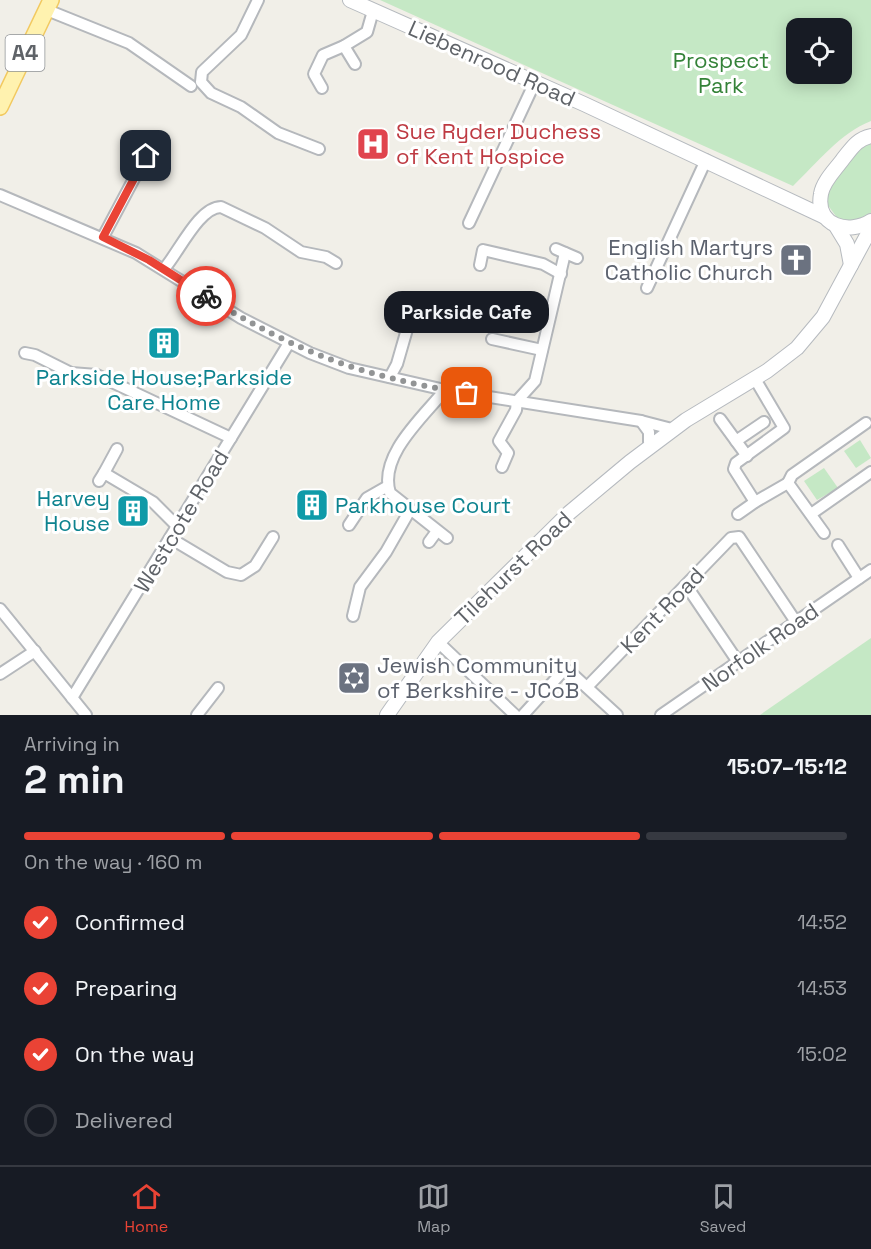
<!DOCTYPE html>
<meta charset="utf-8">
<style>
:root{--surface:#171b24;--page:#20242c;--text:#f1f3f6;--muted:#9ea1a6;--line:#363941;--accent:#ea4335}
body{margin:0;font-family:"Space Grotesk",sans-serif;background:var(--page);color:var(--text);height:100vh;display:flex;flex-direction:column;font-size:22px;white-space:nowrap}
*{box-sizing:border-box;margin:0}
p{font-size:20px;color:var(--muted)}
.icon{flex:none;width:33px;height:33px;fill:none;stroke:currentColor;stroke-width:2;stroke-linecap:round;stroke-linejoin:round}
.map{position:relative;height:715px;overflow:hidden}
.details{display:flex;flex-direction:column;background:var(--surface);flex:1}
.details>*{flex:none}
.tools{position:absolute;left:786px;top:18px;display:grid;gap:12px}
.tools a{display:grid;place-items:center;width:66px;height:66px;border-radius:12px;background:var(--surface);box-shadow:0 3px 15px #0003;font-size:30px}
.pin{position:absolute;display:grid;place-items:center;width:51px;height:51px;color:#fff;margin:-26px;border-radius:12px;box-shadow:0 3px 9px #0006}
.courier{position:absolute;display:grid;place-items:center;width:60px;height:60px;margin:-30px;border:4px solid #ea4335;border-radius:50%;background:#fff;color:#222;box-shadow:0 2px 8px #0007}
.bubble{position:absolute;height:42px;border-radius:18px;background:var(--surface);box-shadow:0 3px 15px #0003;font-size:20px;font-weight:600;line-height:42px;text-align:center}
.overview em{font-style:normal;font-weight:600}
.overview div{display:flex;flex-direction:column-reverse}
.overview{display:flex;align-items:center;justify-content:space-between;height:102px;padding:0 24px}
h1{font-size:39px;font-weight:600;line-height:45px}
.bar{display:grid;grid-template-columns:repeat(4,1fr);gap:9px 6px;align-content:center;height:72px;padding:0 24px}
.bar i{height:8px;border-radius:4px;background:var(--line)}
.bar .selected{background:var(--accent)}
.bar p{grid-column:span 4}
ol{padding:0 24px;list-style:none}
li{display:flex;align-items:center;gap:18px;height:66px}
li p{margin-inline-start:auto}
li .icon{padding:6px;border-radius:50%;background:var(--accent);color:#fff;stroke-width:4}
li:last-child{color:var(--muted)}
li i{width:33px;height:33px;border:3px solid var(--line);border-radius:50%}
.tabs{display:flex;justify-content:space-around;align-items:center;height:84px;border-top:2px solid var(--line);background:var(--surface);font-size:16px;color:var(--muted)}
.tabs a{display:grid;justify-items:center;gap:3px}
.tabs .selected{color:var(--accent)}
.map>svg:first-child{display:block}
</style>
<div class="map">
<svg width="871" height="715" viewBox="0 0 871 715">
<rect width="100%" height="100%" fill="#f1efe8"/>
<g fill="#c5e8c5" fill-rule="evenodd">
<path d="M380 0H871V121C840 133 817 163 793 186ZM796 28H842V74H796Z"/>
<path d="M871 143V213L853 223 838 219 827 204C827 183 852 151 871 143Z"/>
<path d="M860 440 871 458 856 468 844 451Z"/>
<path d="M824 468 838 488 817 500 804 481Z"/>
<path d="M871 638V715H760Z"/>
</g>
<g fill="none" stroke-linecap="round" stroke-linejoin="round">
<defs>
<g id="street">
<path d="M258 0 241 35 202 72 201 82 211 93 241 107 278 133 319 149"/>
<path d="M47 10 129 43 191 86"/>
<path d="M344 46 355 64"/>
<path d="M322 88 314 74 323 55 344 46 367 32 373 11"/>
<path d="M134 150 159 161"/>
<path d="M0 195 136 253 241 318 310 353 349 368 445 390 641 421 668 428"/>
<path d="M469 223 535 82"/>
<path d="M103 237 146 156"/>
<path d="M556 249 577 258"/>
<path d="M480 265 483 250 543 264 561 274"/>
<path d="M164 269C179 252 199 207 221 207L265 228 301 252 326 257 336 263"/>
<path d="M647 288 706 160"/>
<path d="M492 339 542 350"/>
<path d="M25 353 35 355 71 373 97 375 231 438"/>
<path d="M390 377 397 364 414 305"/>
<path d="M445 390C423 417 378 456 390 493L447 538"/>
<path d="M720 419 747 456"/>
<path d="M641 421 649 432V442"/>
<path d="M736 441 764 422"/>
<path d="M502 467 508 453 499 441 516 410 517 401 535 381 565 253"/>
<path d="M104 473 117 449"/>
<path d="M99 481 104 473 153 502 177 526"/>
<path d="M788 483 792 475 866 423"/>
<path d="M755 502 788 483 824 533"/>
<path d="M738 514 755 502 734 469 736 463 784 428 755 379"/>
<path d="M811 514 871 472"/>
<path d="M349 525 367 498 388 486"/>
<path d="M170 538 227 572 241 575 255 566 273 537"/>
<path d="M429 542 437 531"/>
<path d="M838 545 859 578"/>
<path d="M686 585 738 662"/>
<path d="M0 609 86 715"/>
<path d="M353 616 360 587 386 552 410 510"/>
<path d="M438 642 515 715"/>
<path d="M0 674 35 651"/>
<path d="M587 687 731 538 739 537 796 622"/>
<path d="M72 698 289 343"/>
<path d="M197 715 218 688"/>
<path d="M523 715 564 670 569 671 617 715"/>
<path d="M661 715 871 570"/>
</g>
<g id="secondary">
<path d="M350 0 584 104 825 217"/>
<path d="M871 136C857 139 852 148 843 159 836 169 823 181 821 194 815 226 849 235 871 221"/>
<path d="M836 226 847 244 851 265"/>
<path d="M387 715 438 642 569 513 630 462 686 420 767 371 797 348 823 317 871 228"/>
</g>
<path id="primary" d="M0 107 51 0"/>
</defs>
<use href="#street" stroke="#b5b8bc" stroke-width="14"/>
<use href="#secondary" stroke="#b6babf" stroke-width="16"/>
<use href="#primary" stroke="#f2c960" stroke-width="18"/>
<use href="#street" stroke="#fff" stroke-width="10"/>
<use href="#secondary" stroke="#fff" stroke-width="14"/>
<use href="#primary" stroke="#fff2af" stroke-width="15"/>
</g>
<g fill="none" stroke-linecap="round" stroke-linejoin="round">
<path stroke="#929495" stroke-width="6" stroke-dasharray="0 10.8" d="M206 296C293 351 365 378 467 393"/>
<path stroke="#ea4335" stroke-width="8" d="M146 156 103 237 149 260 206 296"/>
</g>
<defs>
<symbol id="hospital-square" viewBox="-11 -11 22 22"><rect x="-9" y="-9" width="18" height="18" rx="4" fill="#e0444e" stroke="#fff"/><path d="M-5-5h3v3.5h4V-5h3V5h-3V1.5h-4V5h-3Z" fill="#fff"/></symbol>
<symbol id="church-square" viewBox="-11 -11 22 22"><rect x="-9" y="-9" width="18" height="18" rx="4" fill="#6b7280" stroke="#fff"/><path d="M-1.2-6h2.4v3.5h3.3v2.4h-3.3V6h-2.4V-.1h-3.3v-2.4h3.3Z" fill="#fff"/></symbol>
<symbol id="building-square" viewBox="-11 -11 22 22"><rect x="-9" y="-9" width="18" height="18" rx="4" fill="#0f9aa8" stroke="#fff"/><path d="M-4-6H4V6H1V3H-1V6H-4ZM-2.5-4.3h1.7v1.8h-1.7ZM.8-4.3h1.7v1.8H.8ZM-2.5-1h1.7V.8h-1.7ZM.8-1h1.7V.8H.8Z" fill="#fff"/></symbol>
<symbol id="synagogue-square" viewBox="-11 -11 22 22"><rect x="-9" y="-9" width="18" height="18" rx="4" fill="#6b7280" stroke="#fff"/><path d="M0-6.5L5.6 3.2H-5.6ZM0 6.5L5.6-3.2H-5.6Z" fill="#fff"/></symbol>
</defs>
<g fill-rule="evenodd">
<use href="#hospital-square" x="354" y="125" width="38" height="38"/>
<use href="#church-square" x="777" y="241" width="38" height="38"/>
<use href="#building-square" x="145" y="324" width="38" height="38"/>
<use href="#building-square" x="293" y="486" width="38" height="38"/>
<use href="#building-square" x="114" y="492" width="38" height="38"/>
<use href="#synagogue-square" x="335" y="659" width="38" height="38"/>
</g>
<g text-anchor="middle" stroke-width="6" stroke-linejoin="round" paint-order="stroke">
<rect fill="#fff" stroke="#8f9295" stroke-width="1.5" x="5.5" y="35" width="39" height="36" rx="4.5"/>
<g font-size="21" font-weight="bold" fill="#5f6368">
<text x="25" y="60">A4</text>
</g>
<g font-size="22" fill="#348238" stroke="#fff">
<text x="721" y="68">Prospect<tspan x="721" dy="25">Park</tspan></text>
</g>
<g font-size="22" fill="#5f6368" stroke="#fff">
<text transform="translate(492 63) rotate(24)" y="8">Liebenrood Road</text>
<text transform="translate(181 521) rotate(-59)" y="8">Westcote Road</text>
<text transform="translate(513 568) rotate(-44)" y="8">Tilehurst Road</text>
<text transform="translate(662 610) rotate(-46)" y="8">Kent Road</text>
<text transform="translate(760 647) rotate(-35)" y="8">Norfolk Road</text>
</g>
<g font-size="22" fill="#be3a42" stroke="#fff" text-anchor="start">
<text x="396" y="139">Sue Ryder Duchess<tspan x="396" dy="25">of Kent Hospice</tspan></text>
</g>
<g font-size="22" fill="#5b616d" stroke="#fff" text-anchor="end">
<text x="773" y="255">English Martyrs<tspan x="773" dy="25">Catholic Church</tspan></text>
<text x="377" y="673" text-anchor="start">Jewish Community<tspan x="377" dy="25">of Berkshire - JCoB</tspan></text>
</g>
<g font-size="22" fill="#0d838f" stroke="#fff">
<text x="164" y="385">Parkside House;Parkside<tspan x="164" dy="25">Care Home</tspan></text>
<text x="110" y="506" text-anchor="end">Harvey<tspan x="110" dy="25">House</tspan></text>
<text x="335" y="513" text-anchor="start">Parkhouse Court</text>
</g>
</g>
</svg>
<div class="tools">
<a><svg class="icon" aria-label="locate" viewBox="0 0 24 24"><circle cx="12" cy="12" r="6"/><path d="M12 2v4M12 18v4M2 12h4M18 12h4"/></svg></a>
</div>
<div class="pin" style="left:467px;top:393px;background:#ea580c"><svg class="icon" aria-label="bag" viewBox="0 0 24 24"><path d="M5 8h14l-1 12H6zM9 8a3 3 0 0 1 6 0"/></svg></div>
<div class="pin" style="left:146px;top:156px;background:#1f2937"><svg class="icon" aria-label="home" viewBox="0 0 24 24"><path d="M3 11l9-7 9 7M6 9v11h12V9"/></svg></div>
<div class="courier" style="left:206px;top:296px"><svg class="icon" aria-label="bike" viewBox="0 0 24 24"><circle cx="6" cy="16" r="4"/><circle cx="18" cy="16" r="4"/><path d="M6 16l4-8h5l3 8M10 8l3 8H6M13 5h3"/></svg></div>
<div class="bubble" style="left:384px;top:291px;width:165px">Parkside Cafe</div>
</div>
<section class="details">
<div class="overview"><div><h1>2 min</h1><p>Arriving in</p></div><em>15:07–15:12</em></div>
<div class="bar"><i class="selected"></i><i class="selected"></i><i class="selected"></i><i></i><p>On the way · 160 m</p></div>
<ol>
<li><svg class="icon" aria-label="check" viewBox="0 0 24 24"><path d="M5 12l5 5 9-10"/></svg>Confirmed<p>14:52</p></li>
<li><svg class="icon" aria-label="check" viewBox="0 0 24 24"><path d="M5 12l5 5 9-10"/></svg>Preparing<p>14:53</p></li>
<li><svg class="icon" aria-label="check" viewBox="0 0 24 24"><path d="M5 12l5 5 9-10"/></svg>On the way<p>15:02</p></li>
<li><i></i>Delivered</li>
</ol>
</section>
<nav class="tabs">
<a class="selected"><svg class="icon" aria-label="home" viewBox="0 0 24 24"><path d="M3 11l9-7 9 7M6 9v11h12V9"/></svg>Home</a>
<a><svg class="icon" aria-label="map" viewBox="0 0 24 24"><path d="M3 6l6-2 6 2 6-2v14l-6 2-6-2-6 2zM9 4v14M15 6v14"/></svg>Map</a>
<a><svg class="icon" aria-label="saved" viewBox="0 0 24 24"><path d="M7 4h10v16l-5-4-5 4z"/></svg>Saved</a>
</nav>
